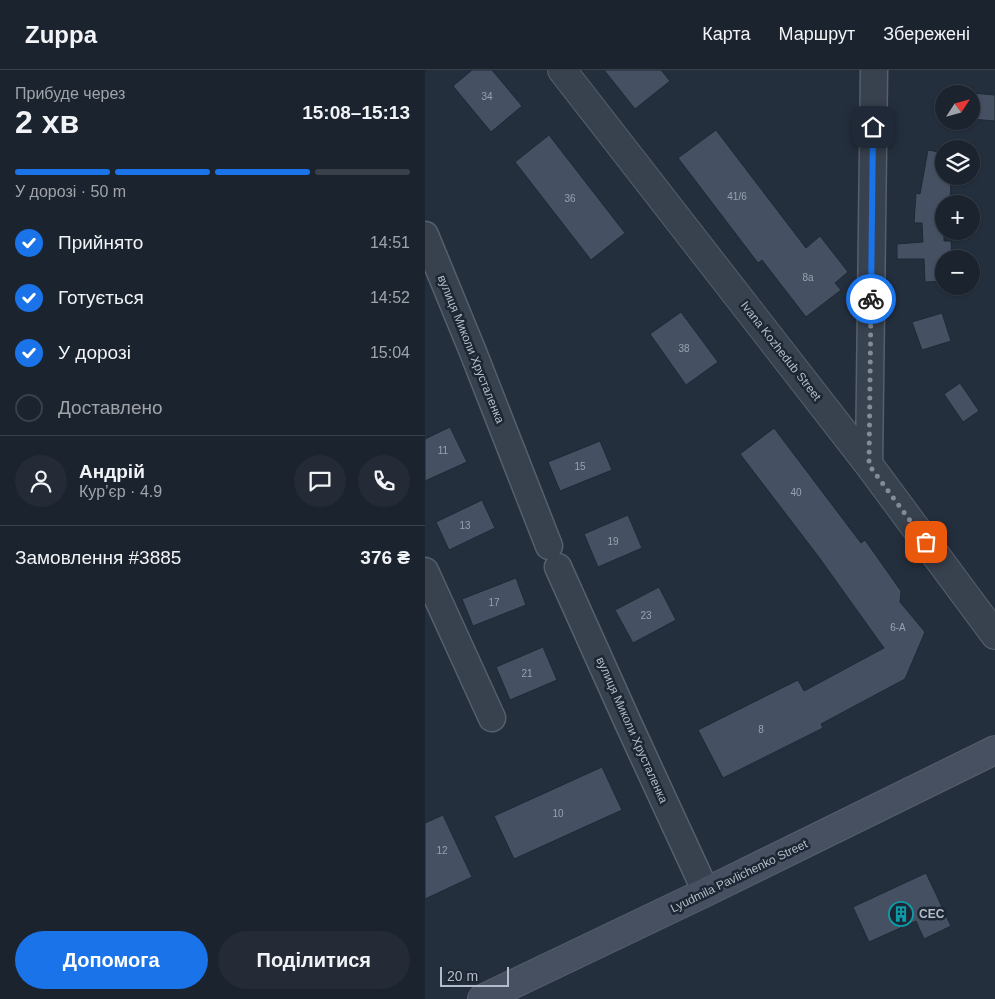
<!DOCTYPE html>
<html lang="uk">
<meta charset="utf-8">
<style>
:root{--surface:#1b232e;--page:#242b36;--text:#f1f3f6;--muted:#a0a4aa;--line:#39404a;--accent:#1a73e8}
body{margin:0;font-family:Arial,sans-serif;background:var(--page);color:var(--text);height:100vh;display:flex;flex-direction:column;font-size:19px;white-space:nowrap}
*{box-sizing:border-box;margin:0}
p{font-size:16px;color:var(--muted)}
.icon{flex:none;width:28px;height:28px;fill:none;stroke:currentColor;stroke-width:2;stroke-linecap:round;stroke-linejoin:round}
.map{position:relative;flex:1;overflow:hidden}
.side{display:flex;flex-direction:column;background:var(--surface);width:425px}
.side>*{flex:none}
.needle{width:32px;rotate:54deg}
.controls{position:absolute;left:510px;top:15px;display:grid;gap:10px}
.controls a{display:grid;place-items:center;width:45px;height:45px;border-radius:50%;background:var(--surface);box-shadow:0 1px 4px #0004,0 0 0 1px var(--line);font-size:25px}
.scale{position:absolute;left:15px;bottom:12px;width:69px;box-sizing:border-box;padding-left:5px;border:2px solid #b4bcc9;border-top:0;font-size:14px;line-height:18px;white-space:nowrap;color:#b4bcc9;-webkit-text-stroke:4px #1d2633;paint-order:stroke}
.pin{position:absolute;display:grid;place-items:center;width:42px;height:42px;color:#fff;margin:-21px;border-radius:10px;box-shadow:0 2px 8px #0006}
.courier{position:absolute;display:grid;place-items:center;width:50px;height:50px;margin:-25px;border:4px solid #1a73e8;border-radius:50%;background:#fff;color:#222;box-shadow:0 1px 6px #0007}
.summary em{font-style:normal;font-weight:600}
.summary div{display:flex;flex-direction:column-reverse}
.summary{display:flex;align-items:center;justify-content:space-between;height:85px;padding:0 15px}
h1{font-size:32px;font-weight:600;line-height:38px}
.bar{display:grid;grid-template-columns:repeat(4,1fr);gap:8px 5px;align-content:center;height:60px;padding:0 15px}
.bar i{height:6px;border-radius:4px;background:var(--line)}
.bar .active{background:var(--accent)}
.bar p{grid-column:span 4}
.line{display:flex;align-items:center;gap:12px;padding:0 15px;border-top:1px solid var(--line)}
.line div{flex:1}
.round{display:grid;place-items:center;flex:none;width:52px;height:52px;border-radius:26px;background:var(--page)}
ol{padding:0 15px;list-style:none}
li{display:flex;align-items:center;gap:15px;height:55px}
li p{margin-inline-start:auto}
li .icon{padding:5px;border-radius:50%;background:var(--accent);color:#fff;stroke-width:4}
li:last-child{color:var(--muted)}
li i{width:28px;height:28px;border:2px solid var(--line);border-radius:50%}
.button{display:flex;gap:10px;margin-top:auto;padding:10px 15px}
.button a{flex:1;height:58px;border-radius:30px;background:var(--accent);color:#fff;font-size:20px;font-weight:600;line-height:58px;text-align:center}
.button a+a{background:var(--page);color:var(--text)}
header{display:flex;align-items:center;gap:30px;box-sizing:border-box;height:70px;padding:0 25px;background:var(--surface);border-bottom:1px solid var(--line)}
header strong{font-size:24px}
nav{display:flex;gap:28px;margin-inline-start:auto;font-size:18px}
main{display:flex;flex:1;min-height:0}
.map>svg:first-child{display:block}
</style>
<header>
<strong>Zuppa</strong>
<nav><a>Карта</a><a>Маршрут</a><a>Збережені</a></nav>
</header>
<main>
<section class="side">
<div class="summary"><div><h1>2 хв</h1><p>Прибуде через</p></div><em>15:08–15:13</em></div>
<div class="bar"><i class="active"></i><i class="active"></i><i class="active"></i><i></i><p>У дорозі · 50 m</p></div>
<ol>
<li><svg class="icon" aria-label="check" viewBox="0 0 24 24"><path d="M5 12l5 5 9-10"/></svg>Прийнято<p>14:51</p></li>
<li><svg class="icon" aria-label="check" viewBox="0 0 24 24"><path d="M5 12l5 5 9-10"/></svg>Готується<p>14:52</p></li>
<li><svg class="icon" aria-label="check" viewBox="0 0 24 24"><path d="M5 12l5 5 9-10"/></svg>У дорозі<p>15:04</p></li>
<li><i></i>Доставлено</li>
</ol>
<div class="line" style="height:90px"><a class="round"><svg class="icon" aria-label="person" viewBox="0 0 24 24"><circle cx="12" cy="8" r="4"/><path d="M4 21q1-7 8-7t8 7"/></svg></a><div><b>Андрій</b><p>Кур’єр · 4.9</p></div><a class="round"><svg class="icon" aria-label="chat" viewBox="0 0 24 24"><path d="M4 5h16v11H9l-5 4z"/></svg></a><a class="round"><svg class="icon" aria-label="phone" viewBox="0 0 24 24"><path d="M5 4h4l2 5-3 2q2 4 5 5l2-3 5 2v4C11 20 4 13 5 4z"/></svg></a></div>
<div class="line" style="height:65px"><div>Замовлення #3885</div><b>376 ₴</b></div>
<div class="button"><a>Допомога</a><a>Поділитися</a></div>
</section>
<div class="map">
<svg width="570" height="929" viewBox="0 0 570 929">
<rect width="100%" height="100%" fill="#242f3e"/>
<g fill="#455162" stroke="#1f2835">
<path d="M47 0H67L97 36 66 62 28 16Z"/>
<path d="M179 0H236L245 11 210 39Z"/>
<path d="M546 23 570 25V51L546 49Z"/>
<path d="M291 60 381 178 395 166 423 202 410 213 416 220 381 247 337 190 333 193 253 88Z"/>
<path d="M124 65 200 163 166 190 90 92Z"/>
<path d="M503 80 519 83V106H526L525 134H519V171H526L527 189H519V211L500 212 499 189H472V174L498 172 497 153H489L491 123 495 124Z"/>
<path d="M256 242 293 292 261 315 225 264Z"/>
<path d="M517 243 526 271 497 280 487 252Z"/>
<path d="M535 313 554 341 538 352 519 324Z"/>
<path d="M25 357 42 392 0 411V369Z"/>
<path d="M349 358 436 473 440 470 476 521 475 532 500 562 480 609 396 654 398 658 298 708 273 660 373 610 379 621 459 578 393 486 315 384Z"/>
<path d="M175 371 187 400 135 421 123 392Z"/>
<path d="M57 430 70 458 24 480 11 452Z"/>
<path d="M203 445 217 478 173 497 159 464Z"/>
<path d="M91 508 101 535 48 556 37 529Z"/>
<path d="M234 517 251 550 208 573 190 540Z"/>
<path d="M118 577 132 610 85 630 71 597Z"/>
<path d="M177 697 197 740 89 789 69 746Z"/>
<path d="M18 745 47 807 0 829V753Z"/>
<path d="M501 803 526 856 499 869 491 851 444 872 428 837Z"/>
</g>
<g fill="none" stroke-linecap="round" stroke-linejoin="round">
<defs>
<g id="minor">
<path d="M0 165 48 282 124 476"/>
<path d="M444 395 449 0"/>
<path d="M133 497 204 655 281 822"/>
<path d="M0 501 67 648"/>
</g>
<path id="tertiary" d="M137 0 444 395 570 565"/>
<path id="secondary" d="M57 929 281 822 570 680"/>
</defs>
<use href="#minor" stroke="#565f6c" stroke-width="29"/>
<use href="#tertiary" stroke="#565f6c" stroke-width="30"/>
<use href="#secondary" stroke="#565f6c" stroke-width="30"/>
<use href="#minor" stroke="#38414e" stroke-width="26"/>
<use href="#tertiary" stroke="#38414e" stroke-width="28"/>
<use href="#secondary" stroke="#465061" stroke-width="28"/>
</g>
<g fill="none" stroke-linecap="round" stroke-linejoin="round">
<path stroke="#828b98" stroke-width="5" stroke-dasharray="0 9" d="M446 229 444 395 501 472"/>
<path stroke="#1a73e8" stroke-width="6" d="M446 229 448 57"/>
</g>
<defs>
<symbol id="building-ring" viewBox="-11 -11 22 22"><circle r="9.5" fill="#1d2633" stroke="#0f9aa8" stroke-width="1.5"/><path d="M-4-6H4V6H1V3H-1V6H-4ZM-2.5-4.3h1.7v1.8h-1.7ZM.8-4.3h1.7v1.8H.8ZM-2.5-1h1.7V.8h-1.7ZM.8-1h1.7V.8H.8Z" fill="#0f9aa8"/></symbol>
</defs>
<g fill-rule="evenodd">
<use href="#building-ring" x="462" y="830" width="28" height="28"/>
</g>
<g text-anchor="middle" stroke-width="5" stroke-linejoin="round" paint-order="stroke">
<g font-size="10" fill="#98a1af">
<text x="62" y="30">34</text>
<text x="312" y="130">41/6</text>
<text x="145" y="132">36</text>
<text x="383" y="211">8а</text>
<text x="259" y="282">38</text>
<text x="18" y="384">11</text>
<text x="155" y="400">15</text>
<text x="371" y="426">40</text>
<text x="40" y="459">13</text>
<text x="188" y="475">19</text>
<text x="69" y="536">17</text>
<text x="221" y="549">23</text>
<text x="473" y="561">6-А</text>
<text x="102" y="607">21</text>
<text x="336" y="663">8</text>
<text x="133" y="747">10</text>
<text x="17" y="784">12</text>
</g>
<g font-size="12" fill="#b4bcc9" stroke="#1d2633">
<text transform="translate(46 279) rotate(68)" y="4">вулиця Миколи Хрусталенка</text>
<text transform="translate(356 281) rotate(52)" y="4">Ivana Kozhedub Street</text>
<text transform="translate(207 660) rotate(66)" y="4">вулиця Миколи Хрусталенка</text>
<text transform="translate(314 806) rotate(-26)" y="4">Lyudmila Pavlichenko Street</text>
</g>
<g font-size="12" font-weight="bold" fill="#b4bcc9" stroke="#1d2633" text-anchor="start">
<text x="494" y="848">СЕС</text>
</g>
</g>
</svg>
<div class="controls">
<a><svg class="needle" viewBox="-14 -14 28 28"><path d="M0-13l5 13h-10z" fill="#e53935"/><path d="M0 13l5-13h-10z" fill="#a0a4aa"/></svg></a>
<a><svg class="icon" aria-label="layers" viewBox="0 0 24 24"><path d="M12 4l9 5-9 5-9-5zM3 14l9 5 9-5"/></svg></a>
<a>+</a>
<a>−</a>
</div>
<div class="scale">20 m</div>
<div class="pin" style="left:501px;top:472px;background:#ea580c"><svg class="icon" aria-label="bag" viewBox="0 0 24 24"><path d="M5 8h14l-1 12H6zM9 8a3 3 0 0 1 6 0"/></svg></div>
<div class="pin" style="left:448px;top:57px;background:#1f2937"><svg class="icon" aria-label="home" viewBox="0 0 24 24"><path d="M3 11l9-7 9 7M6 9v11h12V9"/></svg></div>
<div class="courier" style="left:446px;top:229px"><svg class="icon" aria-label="bike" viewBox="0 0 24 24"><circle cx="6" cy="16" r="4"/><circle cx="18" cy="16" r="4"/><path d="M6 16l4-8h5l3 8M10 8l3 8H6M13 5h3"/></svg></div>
</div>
</main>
